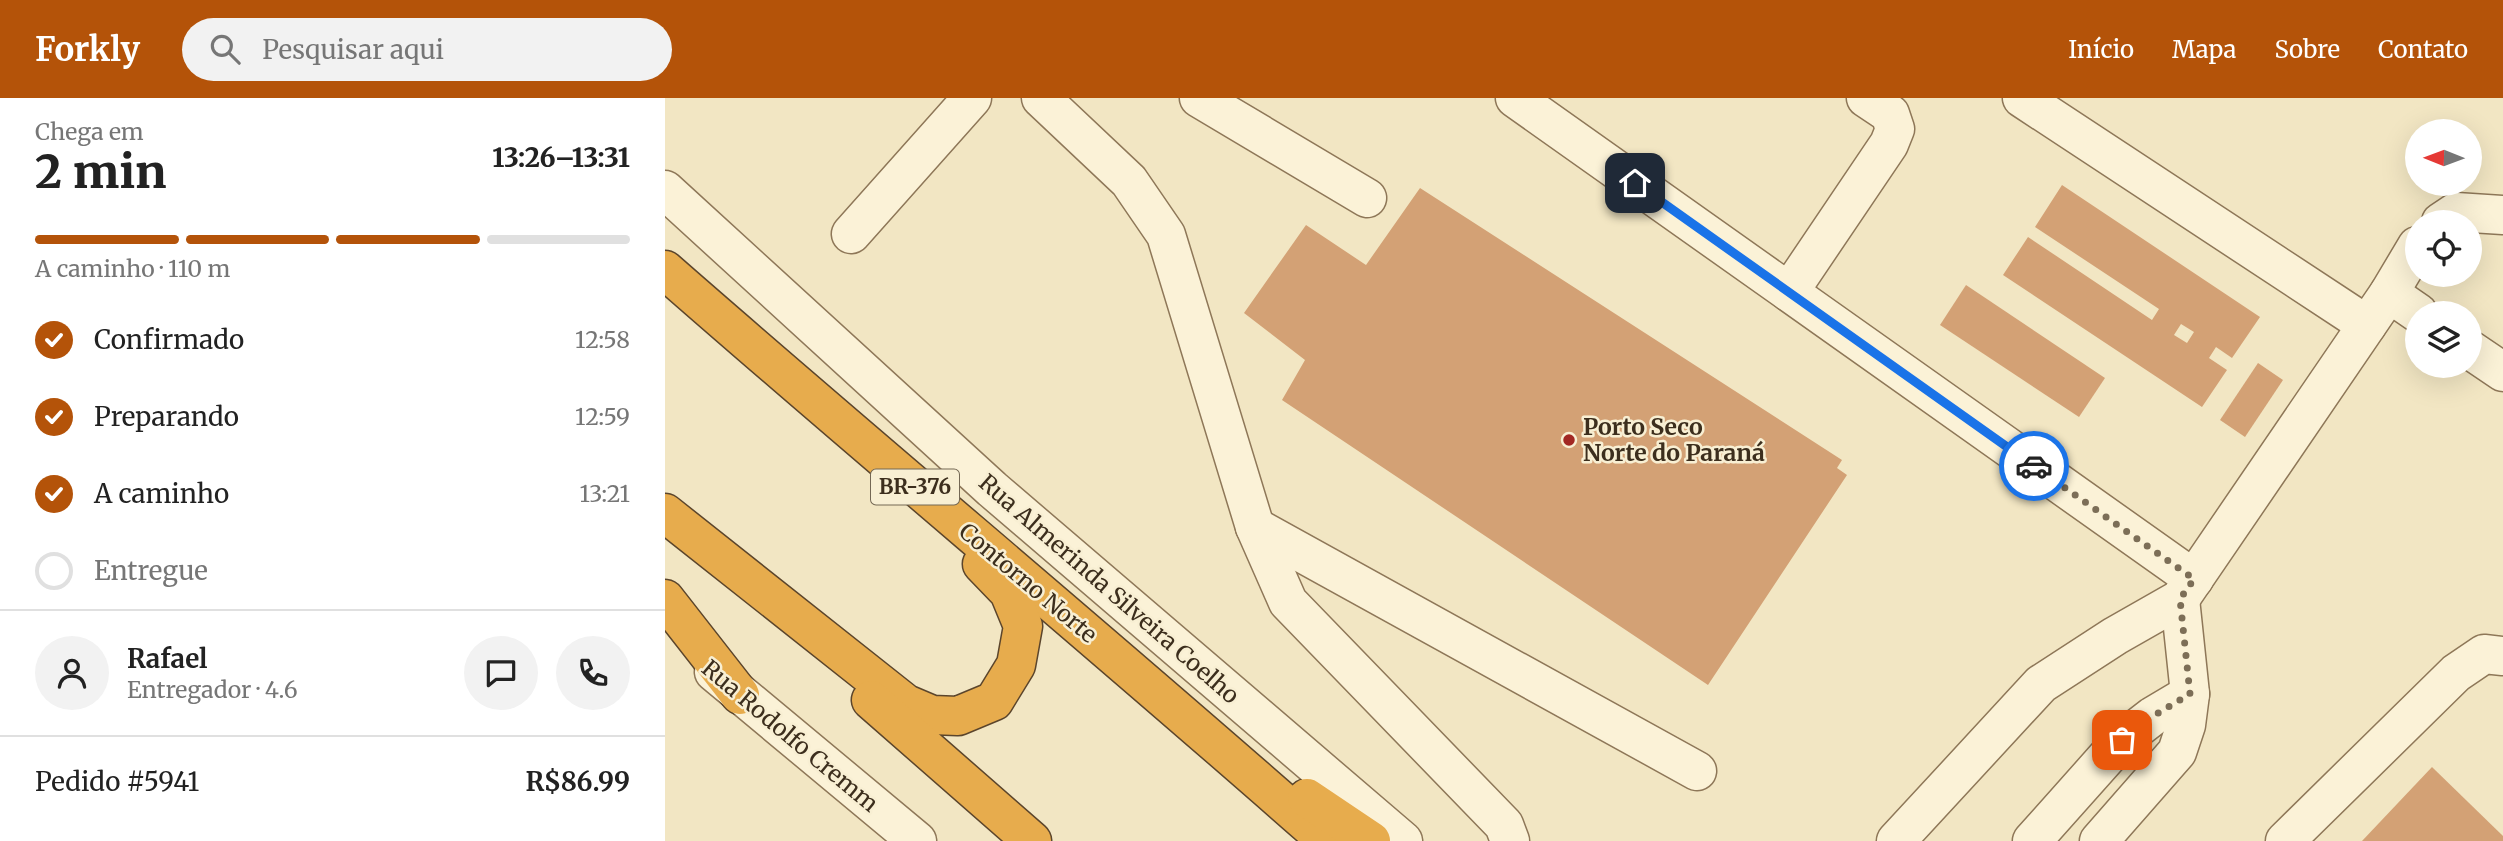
<!DOCTYPE html>
<html lang="pt">
<meta charset="utf-8">
<style>
:root{--surface:#fff;--page:#f2f2f2;--text:#222;--muted:#767676;--line:#e0e0e0;--accent:#b45309}
body{margin:0;font-family:Merriweather,serif;background:var(--page);color:var(--text);height:100vh;display:flex;flex-direction:column;font-size:26px;white-space:nowrap}
*{box-sizing:border-box;margin:0}
p{font-size:23px;color:var(--muted)}
.icon{flex:none;width:38px;height:38px;fill:none;stroke:currentColor;stroke-width:2;stroke-linecap:round;stroke-linejoin:round}
.map{position:relative;flex:1;overflow:hidden}
.drawer{display:flex;flex-direction:column;background:var(--surface);width:665px}
.drawer>*{flex:none}
.needle{width:46px;rotate:271deg}
.tools{position:absolute;left:1740px;top:21px;display:grid;gap:14px}
.tools a{display:grid;place-items:center;width:77px;height:77px;border-radius:50%;background:var(--surface);box-shadow:0 7px 28px #0002;font-size:35px}
.pin{position:absolute;display:grid;place-items:center;width:60px;height:60px;color:#fff;margin:-30px;border-radius:14px;box-shadow:0 4px 10px #0006}
.courier{position:absolute;display:grid;place-items:center;width:70px;height:70px;margin:-35px;border:5px solid #1a73e8;border-radius:50%;background:#fff;color:#222;box-shadow:0 2px 9px #0007}
.overview em{font-style:normal;font-weight:800}
.overview div{display:flex;flex-direction:column-reverse}
.overview{display:flex;align-items:center;justify-content:space-between;height:119px;padding:0 35px}
h1{font-size:46px;font-weight:800;line-height:52px}
.bar{display:grid;grid-template-columns:repeat(4,1fr);gap:10px 7px;align-content:center;height:84px;padding:0 35px}
.bar i{height:9px;border-radius:5px;background:var(--line)}
.bar .selected{background:var(--accent)}
.bar p{grid-column:span 4}
.line{display:flex;align-items:center;gap:18px;padding:0 35px;border-top:2px solid var(--line)}
.line div{flex:1}
.round{display:grid;place-items:center;flex:none;width:74px;height:74px;border-radius:37px;background:var(--page)}
ol{padding:0 35px;list-style:none}
li{display:flex;align-items:center;gap:21px;height:77px}
li p{margin-inline-start:auto}
li .icon{padding:7px;border-radius:50%;background:var(--accent);color:#fff;stroke-width:4}
li:last-child{color:var(--muted)}
li i{width:38px;height:38px;border:4px solid var(--line);border-radius:50%}
header{display:flex;align-items:center;gap:42px;box-sizing:border-box;height:98px;padding:0 35px;background:var(--accent);color:#fff}
header strong{font-size:33px}
nav{display:flex;gap:38px;margin-inline-start:auto;font-size:24px}
.search{width:490px;height:63px;background:var(--page);display:flex;align-items:center;gap:18px;box-sizing:border-box;padding:0 24px;border-radius:38px;color:var(--muted);font-size:26px}
main{display:flex;flex:1;min-height:0}
.map>svg:first-child{display:block}
</style>
<header>
<strong>Forkly</strong>
<div class="search"><svg class="icon" aria-label="search" viewBox="0 0 24 24"><circle cx="10" cy="10" r="6"/><path d="M15 15l6 6"/></svg>Pesquisar aqui</div>
<nav><a>Início</a><a>Mapa</a><a>Sobre</a><a>Contato</a></nav>
</header>
<main>
<section class="drawer">
<div class="overview"><div><h1>2 min</h1><p>Chega em</p></div><em>13:26–13:31</em></div>
<div class="bar"><i class="selected"></i><i class="selected"></i><i class="selected"></i><i></i><p>A caminho · 110 m</p></div>
<ol>
<li><svg class="icon" aria-label="check" viewBox="0 0 24 24"><path d="M5 12l5 5 9-10"/></svg>Confirmado<p>12:58</p></li>
<li><svg class="icon" aria-label="check" viewBox="0 0 24 24"><path d="M5 12l5 5 9-10"/></svg>Preparando<p>12:59</p></li>
<li><svg class="icon" aria-label="check" viewBox="0 0 24 24"><path d="M5 12l5 5 9-10"/></svg>A caminho<p>13:21</p></li>
<li><i></i>Entregue</li>
</ol>
<div class="line" style="height:126px"><a class="round"><svg class="icon" aria-label="person" viewBox="0 0 24 24"><circle cx="12" cy="8" r="4"/><path d="M4 21q1-7 8-7t8 7"/></svg></a><div><b>Rafael</b><p>Entregador · 4.6</p></div><a class="round"><svg class="icon" aria-label="chat" viewBox="0 0 24 24"><path d="M4 5h16v11H9l-5 4z"/></svg></a><a class="round"><svg class="icon" aria-label="phone" viewBox="0 0 24 24"><path d="M5 4h4l2 5-3 2q2 4 5 5l2-3 5 2v4C11 20 4 13 5 4z"/></svg></a></div>
<div class="line" style="height:91px"><div>Pedido #5941</div><b>R$86.99</b></div>
</section>
<div class="map">
<svg width="1838" height="743" viewBox="0 0 1838 743">
<rect width="100%" height="100%" fill="#f2e6c3"/>
<g fill="#d3a175" fill-rule="evenodd">
<path d="M1397 87 1595 219 1567 260 1551 249 1544 260 1562 272 1537 309 1338 177 1363 139 1487 222 1494 211 1370 129ZM1516 226 1529 234 1522 245 1509 237Z"/>
<path d="M755 90 1177 362 1172 370 1182 377 1043 587 617 302 640 262 579 215 641 127 701 167Z"/>
<path d="M1301 187 1440 280 1414 319 1275 227Z"/>
<path d="M1593 265 1618 282 1580 339 1555 322Z"/>
<path d="M1767 669 1838 738V743H1697Z"/>
</g>
<g fill="none" stroke-linecap="round" stroke-linejoin="round">
<defs>
<g id="minor">
<path d="M376 0 464 83 501 137 590 429 623 504 839 727 845 743"/>
<path d="M534 0 702 100"/>
<path d="M850 0 1529 481"/>
<path d="M1357 0 1702 227"/>
<path d="M0 92 327 391 738 743"/>
<path d="M1776 124 1791 114 1838 117"/>
<path d="M186 136 307 0"/>
<path d="M1124 194 1224 46 1230 31 1225 16 1201 0"/>
<path d="M1724 195 1753 215"/>
<path d="M1804 251 1838 274"/>
<path d="M590 429 1032 673"/>
<path d="M49 574 252 743"/>
<path d="M1231 743 1376 586 1450 538 1515 501 1724 195 1752 148"/>
<path d="M1367 743 1457 642 1488 618 1525 596"/>
<path d="M1434 743 1512 654 1521 627 1525 596 1515 501"/>
<path d="M1620 743 1791 575 1819 556 1838 558"/>
</g>
<g id="highway">
<path d="M0 172C219 364 444 550 662 743"/>
<path d="M0 415 241 606 267 617 293 618 329 603 351 567 358 528 344 494 317 466"/>
<path d="M0 501 75 597"/>
<path d="M206 602 367 743"/>
<path d="M642 700 706 743"/>
</g>
</defs>
<use href="#minor" stroke="#8e7758" stroke-width="41"/>
<use href="#highway" stroke="#5b452c" stroke-width="41"/>
<use href="#minor" stroke="#fbf2d7" stroke-width="38"/>
<use href="#highway" stroke="#e7ac4d" stroke-width="38"/>
</g>
<g fill="none" stroke-linecap="round" stroke-linejoin="round">
<path stroke="#7c6e57" stroke-width="7" stroke-dasharray="0 12.6" d="M1369 368 1529 481 1515 501 1525 596 1488 618 1457 642"/>
<path stroke="#1a73e8" stroke-width="9" d="M970 85 1369 368"/>
</g>
<circle fill="#a22823" stroke="#f8efd3" stroke-width="2.5" cx="904" cy="342" r="7"/>
<g text-anchor="middle" stroke-width="5" stroke-linejoin="round" paint-order="stroke">
<rect fill="#f8efd3" stroke="#746854" stroke-width="2" x="206" y="371.5" width="88" height="35" rx="5"/>
<g font-size="21" font-weight="bold" fill="#3c2e1d">
<text x="250" y="396">BR-376</text>
</g>
<g font-size="23" font-weight="bold" fill="#3c2e1d" stroke="#f8efd3" text-anchor="start">
<text x="918" y="337">Porto Seco<tspan x="918" dy="26">Norte do Paraná</tspan></text>
</g>
<g font-size="23" fill="#3c2e1d" stroke="#f8efd3">
<text transform="translate(363 485) rotate(40)" y="8">Contorno Norte</text>
<text transform="translate(444 491) rotate(41)" y="8">Rua Almerinda Silveira Coelho</text>
<text transform="translate(125 638) rotate(40)" y="8">Rua Rodolfo Cremm</text>
</g>
</g>
</svg>
<div class="tools">
<a><svg class="needle" viewBox="-14 -14 28 28"><path d="M0-13l5 13h-10z" fill="#e53935"/><path d="M0 13l5-13h-10z" fill="#767676"/></svg></a>
<a><svg class="icon" aria-label="locate" viewBox="0 0 24 24"><circle cx="12" cy="12" r="6"/><path d="M12 2v4M12 18v4M2 12h4M18 12h4"/></svg></a>
<a><svg class="icon" aria-label="layers" viewBox="0 0 24 24"><path d="M12 4l9 5-9 5-9-5zM3 14l9 5 9-5"/></svg></a>
</div>
<div class="pin" style="left:1457px;top:642px;background:#ea580c"><svg class="icon" aria-label="bag" viewBox="0 0 24 24"><path d="M5 8h14l-1 12H6zM9 8a3 3 0 0 1 6 0"/></svg></div>
<div class="pin" style="left:970px;top:85px;background:#1f2937"><svg class="icon" aria-label="home" viewBox="0 0 24 24"><path d="M3 11l9-7 9 7M6 9v11h12V9"/></svg></div>
<div class="courier" style="left:1369px;top:368px"><svg class="icon" aria-label="car" viewBox="0 0 24 24"><path d="M5 17H2v-5l4-1 3-4h7l3 4 3 1v5h-3M9 17h6M6 11h13"/><circle cx="7" cy="17" r="2"/><circle cx="17" cy="17" r="2"/></svg></div>
</div>
</main>
